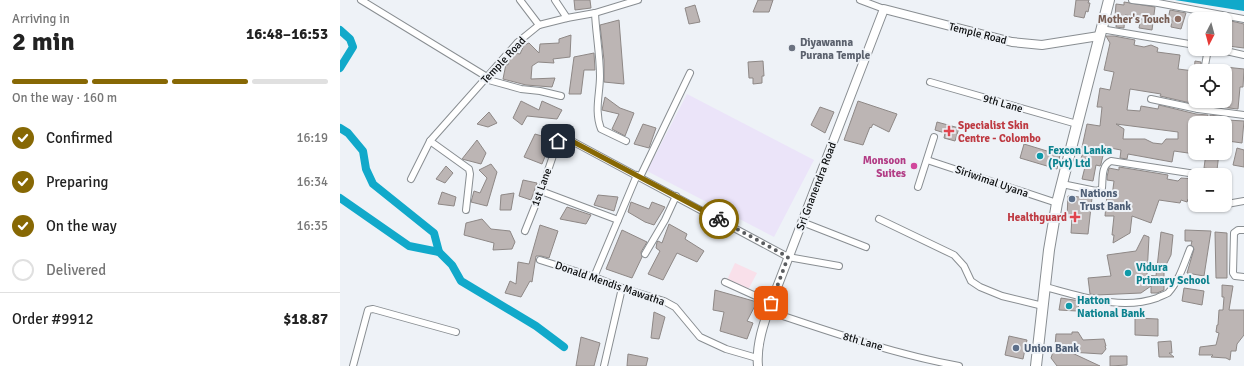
<!DOCTYPE html>
<meta charset="utf-8">
<style>
:root{--surface:#fff;--page:#f2f2f2;--text:#222;--muted:#767676;--line:#e0e0e0;--accent:#876804}
body{margin:0;font-family:Signika,sans-serif;background:var(--page);color:var(--text);height:100vh;display:flex;flex-direction:column;font-size:15px;white-space:nowrap}
*{box-sizing:border-box;margin:0}
p{font-size:13px;color:var(--muted)}
.icon{flex:none;width:22px;height:22px;fill:none;stroke:currentColor;stroke-width:2;stroke-linecap:round;stroke-linejoin:round}
.map{position:relative;flex:1;overflow:hidden}
.sheet{display:flex;flex-direction:column;background:var(--surface);width:340px}
.sheet>*{flex:none}
.needle{width:26px;rotate:186deg}
.buttons{position:absolute;left:848px;top:12px;display:grid;gap:8px}
.buttons a{display:grid;place-items:center;width:44px;height:44px;border-radius:8px;background:var(--surface);box-shadow:0 1px 3px #0004;font-size:20px}
.pin{position:absolute;display:grid;place-items:center;width:34px;height:34px;color:#fff;margin:-17px;border-radius:8px;box-shadow:0 2px 6px #0006}
.courier{position:absolute;display:grid;place-items:center;width:40px;height:40px;margin:-20px;border:3px solid #876804;border-radius:50%;background:#fff;color:#222;box-shadow:0 1px 5px #0007}
.overview em{font-style:normal;font-weight:700}
.overview div{display:flex;flex-direction:column-reverse}
.overview{display:flex;align-items:center;justify-content:space-between;height:68px;padding:0 12px}
h1{font-size:26px;font-weight:700;line-height:30px}
.bar{display:grid;grid-template-columns:repeat(4,1fr);gap:6px 4px;align-content:center;height:48px;padding:0 12px}
.bar i{height:5px;border-radius:3px;background:var(--line)}
.bar .active{background:var(--accent)}
.bar p{grid-column:span 4}
.line{display:flex;align-items:center;gap:10px;padding:0 12px;border-top:1px solid var(--line)}
.line div{flex:1}
ol{padding:0 12px;list-style:none}
li{display:flex;align-items:center;gap:12px;height:44px}
li p{margin-inline-start:auto}
li .icon{padding:4px;border-radius:50%;background:var(--accent);color:#fff;stroke-width:4}
li:last-child{color:var(--muted)}
li i{width:22px;height:22px;border:2px solid var(--line);border-radius:50%}
main{display:flex;flex:1;min-height:0}
.map>svg:first-child{display:block}
</style>
<main>
<section class="sheet">
<div class="overview"><div><h1>2 min</h1><p>Arriving in</p></div><em>16:48–16:53</em></div>
<div class="bar"><i class="active"></i><i class="active"></i><i class="active"></i><i></i><p>On the way · 160 m</p></div>
<ol>
<li><svg class="icon" aria-label="check" viewBox="0 0 24 24"><path d="M5 12l5 5 9-10"/></svg>Confirmed<p>16:19</p></li>
<li><svg class="icon" aria-label="check" viewBox="0 0 24 24"><path d="M5 12l5 5 9-10"/></svg>Preparing<p>16:34</p></li>
<li><svg class="icon" aria-label="check" viewBox="0 0 24 24"><path d="M5 12l5 5 9-10"/></svg>On the way<p>16:35</p></li>
<li><i></i>Delivered</li>
</ol>
<div class="line" style="height:52px"><div>Order #9912</div><b>$18.87</b></div>
</section>
<div class="map">
<svg width="904" height="366" viewBox="0 0 904 366">
<rect width="100%" height="100%" fill="#eef2f7"/>
<path fill="#f9e0ea" d="M395 263 417 273 408 290 387 280Z"/>
<path fill="#ebe4f9" d="M347 94 474 160 434 237 307 171Z"/>
<path fill="#11a9ca" d="M835 0H904V11Z"/>
<g fill="none" stroke-linecap="round" stroke-linejoin="round">
<g stroke="#11a9ca" stroke-width="8">
<path d="M0 30 10 39 13 47 0 68"/>
<path d="M0 128 8 133 23 151 26 169 33 184 94 233 99 252"/>
<path d="M0 198 69 246 99 252 112 265 121 281 196 326 224 347"/>
</g>
</g>
<g fill="#bcb5b4" stroke="#8e8886" fill-rule="evenodd">
<path d="M234 0H250L251 8 235 10Z"/>
<path d="M418 0H433L429 12H413Z"/>
<path d="M736 0H749L748 3H750L748 12 746 11 744 18 734 16Z"/>
<path d="M784 2 815 7 812 30 799 28 801 17 785 15 784 28 776 27 777 16H775L776 4 784 5Z"/>
<path d="M355 5 360 22 349 24 345 8Z"/>
<path d="M830 10 846 13 841 29 831 27 832 20 828 19Z"/>
<path d="M279 20 284 84 264 82V60L260 25Z"/>
<path d="M891 21 904 24V48L888 46 889 43H885V23L891 24Z"/>
<path d="M231 35 230 57 213 59 214 63 198 62 192 66 191 79 215 78 212 87 186 85 163 79 166 64 168 65 169 59 174 53 180 54 184 45 189 43 199 53 200 44 219 43V39Z"/>
<path d="M766 36H774L795 40 794 45 804 47 811 45 818 48 817 52 840 55 838 69 854 71 855 61 861 62 860 71H855V104L820 96 821 94 790 89 787 110 800 111 801 106 818 109 819 105 856 114 868 115 867 123H855L852 141 855 142V154L834 151 832 162 788 154 787 159 780 158 781 150 765 147 761 164 760 166 756 165 753 181 742 179 746 163 740 162 743 152H741L747 124 760 126 762 107H757L760 88 770 90 774 72 764 70 770 43ZM776 124 838 132V139H826L822 144 813 143 805 139H783L784 129Z"/>
<path d="M254 53 255 70H244L241 94H229L234 57Z"/>
<path d="M423 61 424 76H422V83L413 84V78H409L408 62Z"/>
<path d="M885 67 904 69 903 87H900L898 109 871 106 872 101H885Z"/>
<path d="M265 97 280 108 294 113 285 136 272 129 279 114 262 110Z"/>
<path d="M181 101 199 110 202 101 222 110 217 119 187 116 182 125 173 118Z"/>
<path d="M518 101 557 114 549 132 533 124 531 128 530 127 523 145 504 140Z"/>
<path d="M480 107 494 112 485 133 471 125Z"/>
<path d="M149 112 157 123 148 127 137 124Z"/>
<path d="M870 115 885 117V120L870 119Z"/>
<path d="M887 120 904 121 902 143 888 141 889 134H887V130H886Z"/>
<path d="M597 122 619 128 615 141 604 138 605 133 595 130Z"/>
<path d="M303 124 316 128 309 148 294 144Z"/>
<path d="M195 134 212 139 202 164 184 157Z"/>
<path d="M137 140 146 153 141 164 122 159Z"/>
<path d="M684 144 720 155 717 169 680 158Z"/>
<path d="M897 148 904 150V167L893 165Z"/>
<path d="M866 153H879L877 170 864 168Z"/>
<path d="M151 164 157 172 147 206 131 202 134 191 140 193 147 178 139 170Z"/>
<path d="M106 166 113 173 105 183 96 179Z"/>
<path d="M779 167 828 175 827 179 838 181 841 178 855 179V203L848 199 847 202 841 200 840 203 819 200 811 223 792 216 790 233 773 243 774 235H772L774 216H765L767 195 772 196 774 181 767 180V177L769 168 779 170Z"/>
<path d="M183 180 197 183 191 200 179 196Z"/>
<path d="M102 192 116 197 114 206 98 204Z"/>
<path d="M174 193 171 210H160L161 195Z"/>
<path d="M258 195 278 197 274 211 254 205Z"/>
<path d="M728 196 752 198 748 234 731 233 732 217H727Z"/>
<path d="M291 202 309 209 312 202 325 207 314 225 305 222 288 212Z"/>
<path d="M227 207 251 215 246 224 220 219Z"/>
<path d="M142 219 151 229 170 231 175 242 172 249 153 250 154 243 124 235 126 223Z"/>
<path d="M329 224 347 234 345 239 364 251 357 262 337 253 323 280 308 274 320 251 316 248 317 242 318 241 322 243Z"/>
<path d="M200 225 218 231 209 258 201 256H196L192 282 190 281 181 297 165 293 170 281 176 284 178 262 189 264Z"/>
<path d="M282 230 307 242 301 252 302 257 292 278 266 269Z"/>
<path d="M845 230 871 231 864 276 847 273 854 249 851 245 852 241H845Z"/>
<path d="M821 232 833 235 831 255 824 269V290L817 293H811V286L801 293 756 295 750 294 748 278 771 276 767 255 796 251 804 235 809 237 807 275 816 276Z"/>
<path d="M875 232 887 233V278H876Z"/>
<path d="M882 285 893 286 889 310H904V335L897 344 896 351H891L890 360 886 358 871 357 873 355H859L860 347 876 345 879 333 876 332 877 325H878L879 310H883L884 297H882Z"/>
<path d="M844 288 864 291 862 305 842 301Z"/>
<path d="M375 290 417 302 407 321 413 323 407 339 380 331 384 312 373 310Z"/>
<path d="M721 298 740 301 737 311 719 310Z"/>
<path d="M314 312 325 317 319 339 311 338Z"/>
<path d="M795 318 818 319V336L795 335Z"/>
<path d="M732 332H738L743 340 764 339 766 346H765L766 349 762 354 730 352 760 366H717L711 358 715 346 716 334H732Z"/>
<path d="M669 336 687 340 683 359 665 355Z"/>
<path d="M241 337 260 343 254 366H236Z"/>
<path d="M831 341 832 353H829L834 357H819L818 342Z"/>
<path d="M288 354 308 358 306 366H287Z"/>
<path d="M770 356H787V365L770 366Z"/>
</g>
<g fill="none" stroke-linecap="round" stroke-linejoin="round">
<defs>
<g id="minor">
<path d="M21 0 147 77"/>
<path d="M180 0 199 25"/>
<path d="M215 0 227 18"/>
<path d="M520 0 544 9"/>
<path d="M792 0 818 3 904 19"/>
<path d="M255 13C256 34 260 55 260 76 260 94 254 111 261 129L286 141"/>
<path d="M761 29 855 45"/>
<path d="M877 49 904 55"/>
<path d="M864 71 868 49"/>
<path d="M145 79 181 89 200 91 221 96"/>
<path d="M590 82 737 124"/>
<path d="M811 99 858 109 904 115"/>
<path d="M858 109 860 101"/>
<path d="M90 141 129 169 130 174 126 210"/>
<path d="M587 160 717 203"/>
<path d="M300 177 350 73"/>
<path d="M71 179 90 141 178 42 199 25 227 18 255 13 298 0"/>
<path d="M722 184 756 191 760 190 762 188C763 179 761 165 771 161L862 175"/>
<path d="M578 187 594 137"/>
<path d="M201 191 278 220"/>
<path d="M887 204 904 201"/>
<path d="M539 219 614 255 624 266 631 281 640 287 662 296 703 306"/>
<path d="M462 222 526 247"/>
<path d="M904 230H898L894 233 893 273 895 276 904 277"/>
<path d="M185 231 201 191 218 141 222 138 228 139 448 257 499 266"/>
<path d="M305 254 325 220 336 196"/>
<path d="M200 260 254 277 282 288 324 301 335 307 360 337 386 349 417 358"/>
<path d="M254 277 297 175"/>
<path d="M385 282 431 303"/>
<path d="M705 287C741 296 780 311 817 298 820 296 825 295 828 293 839 281 844 264 850 249"/>
<path d="M428 311C491 332 554 354 619 366"/>
<path d="M13 366 28 310 33 309 116 332"/>
<path d="M264 366 282 288"/>
</g>
<path id="tertiary" d="M418 366C416 345 424 322 431 303L544 9 672 42 702 45 759 36"/>
<path id="primary" d="M696 366 709 250 717 203 769 0"/>
</defs>
<use href="#minor" stroke="#898e92" stroke-width="8"/>
<use href="#tertiary" stroke="#898e92" stroke-width="10"/>
<use href="#primary" stroke="#898e92" stroke-width="12"/>
<use href="#minor" stroke="#fff" stroke-width="6"/>
<use href="#tertiary" stroke="#fff" stroke-width="8"/>
<use href="#primary" stroke="#fff" stroke-width="10"/>
</g>
<g fill="none" stroke-linecap="round" stroke-linejoin="round">
<path stroke="#5a5c5f" stroke-width="4" stroke-dasharray="0 7.2" d="M379 219 448 257 431 303"/>
<path stroke="#876804" stroke-width="5" d="M218 141 222 138 228 139 379 219"/>
</g>
<circle fill="#8d6e63" stroke="#eef2f7" stroke-width="1.5" cx="838" cy="19" r="4"/>
<circle fill="#6b7280" stroke="#eef2f7" stroke-width="1.5" cx="452" cy="48" r="4"/>
<g fill="#e0444e" stroke="#eef2f7" stroke-width="1.5">
<path d="M607 125h4v4h4v4h-4v4h-4v-4h-4v-4h4z"/>
<path d="M733 211h4v4h4v4h-4v4h-4v-4h-4v-4h4z"/>
</g>
<g fill="#0f9aa8" stroke="#eef2f7" stroke-width="1.5">
<circle cx="700" cy="156" r="4"/>
<circle cx="788" cy="273" r="4"/>
<circle cx="729" cy="306" r="4"/>
</g>
<circle fill="#d1479c" stroke="#eef2f7" stroke-width="1.5" cx="574" cy="166" r="4"/>
<g fill="#5c6f8a" stroke="#eef2f7" stroke-width="1.5">
<circle cx="732" cy="199" r="4"/>
<circle cx="676" cy="348" r="4"/>
</g>
<g text-anchor="middle" stroke-width="4" stroke-linejoin="round" paint-order="stroke">
<g font-size="11" font-weight="bold" fill="#785e54" stroke="#eef2f7" text-anchor="end">
<text x="830" y="23">Mother's Touch</text>
</g>
<g font-size="11" fill="#0a0c0d" stroke="#eef2f7">
<text transform="translate(638 33) rotate(14)" y="4">Temple Road</text>
<text transform="translate(163 60) rotate(-47)" y="4">Temple Road</text>
<text transform="translate(663 103) rotate(16)" y="4">9th Lane</text>
<text transform="translate(652 181) rotate(19)" y="4">Siriwimal Uyana</text>
<text transform="translate(476 186) rotate(-69)" y="4">Sri Gnanendra Road</text>
<text transform="translate(201 187) rotate(-70)" y="4">1st Lane</text>
<text transform="translate(270 283) rotate(19)" y="4">Donald Mendis Mawatha</text>
<text transform="translate(523 341) rotate(16)" y="4">8th Lane</text>
</g>
<g font-size="11" font-weight="bold" fill="#5b616d" stroke="#eef2f7" text-anchor="start">
<text x="460" y="46">Diyawanna<tspan x="460" dy="13">Purana Temple</tspan></text>
</g>
<g font-size="11" font-weight="bold" fill="#be3a42" stroke="#eef2f7" text-anchor="start">
<text x="618" y="129">Specialist Skin<tspan x="618" dy="13">Centre - Colombo</tspan></text>
<text x="727" y="221" text-anchor="end">Healthguard</text>
</g>
<g font-size="11" font-weight="bold" fill="#0d838f" stroke="#eef2f7" text-anchor="start">
<text x="708" y="154">Fexcon Lanka<tspan x="708" dy="13">(Pvt) Ltd</tspan></text>
<text x="796" y="271">Vidura<tspan x="796" dy="13">Primary School</tspan></text>
<text x="737" y="304">Hatton<tspan x="737" dy="13">National Bank</tspan></text>
</g>
<g font-size="11" font-weight="bold" fill="#b23c85" stroke="#eef2f7" text-anchor="end">
<text x="566" y="164">Monsoon<tspan x="566" dy="13">Suites</tspan></text>
</g>
<g font-size="11" font-weight="bold" fill="#4e5e75" stroke="#eef2f7" text-anchor="start">
<text x="740" y="197">Nations<tspan x="740" dy="13">Trust Bank</tspan></text>
<text x="684" y="352">Union Bank</text>
</g>
</g>
</svg>
<div class="buttons">
<a><svg class="needle" viewBox="-14 -14 28 28"><path d="M0-13l5 13h-10z" fill="#e53935"/><path d="M0 13l5-13h-10z" fill="#767676"/></svg></a>
<a><svg class="icon" aria-label="locate" viewBox="0 0 24 24"><circle cx="12" cy="12" r="6"/><path d="M12 2v4M12 18v4M2 12h4M18 12h4"/></svg></a>
<a>+</a>
<a>−</a>
</div>
<div class="pin" style="left:431px;top:303px;background:#ea580c"><svg class="icon" aria-label="bag" viewBox="0 0 24 24"><path d="M5 8h14l-1 12H6zM9 8a3 3 0 0 1 6 0"/></svg></div>
<div class="pin" style="left:218px;top:141px;background:#1f2937"><svg class="icon" aria-label="home" viewBox="0 0 24 24"><path d="M3 11l9-7 9 7M6 9v11h12V9"/></svg></div>
<div class="courier" style="left:379px;top:219px"><svg class="icon" aria-label="bike" viewBox="0 0 24 24"><circle cx="6" cy="16" r="4"/><circle cx="18" cy="16" r="4"/><path d="M6 16l4-8h5l3 8M10 8l3 8H6M13 5h3"/></svg></div>
</div>
</main>
